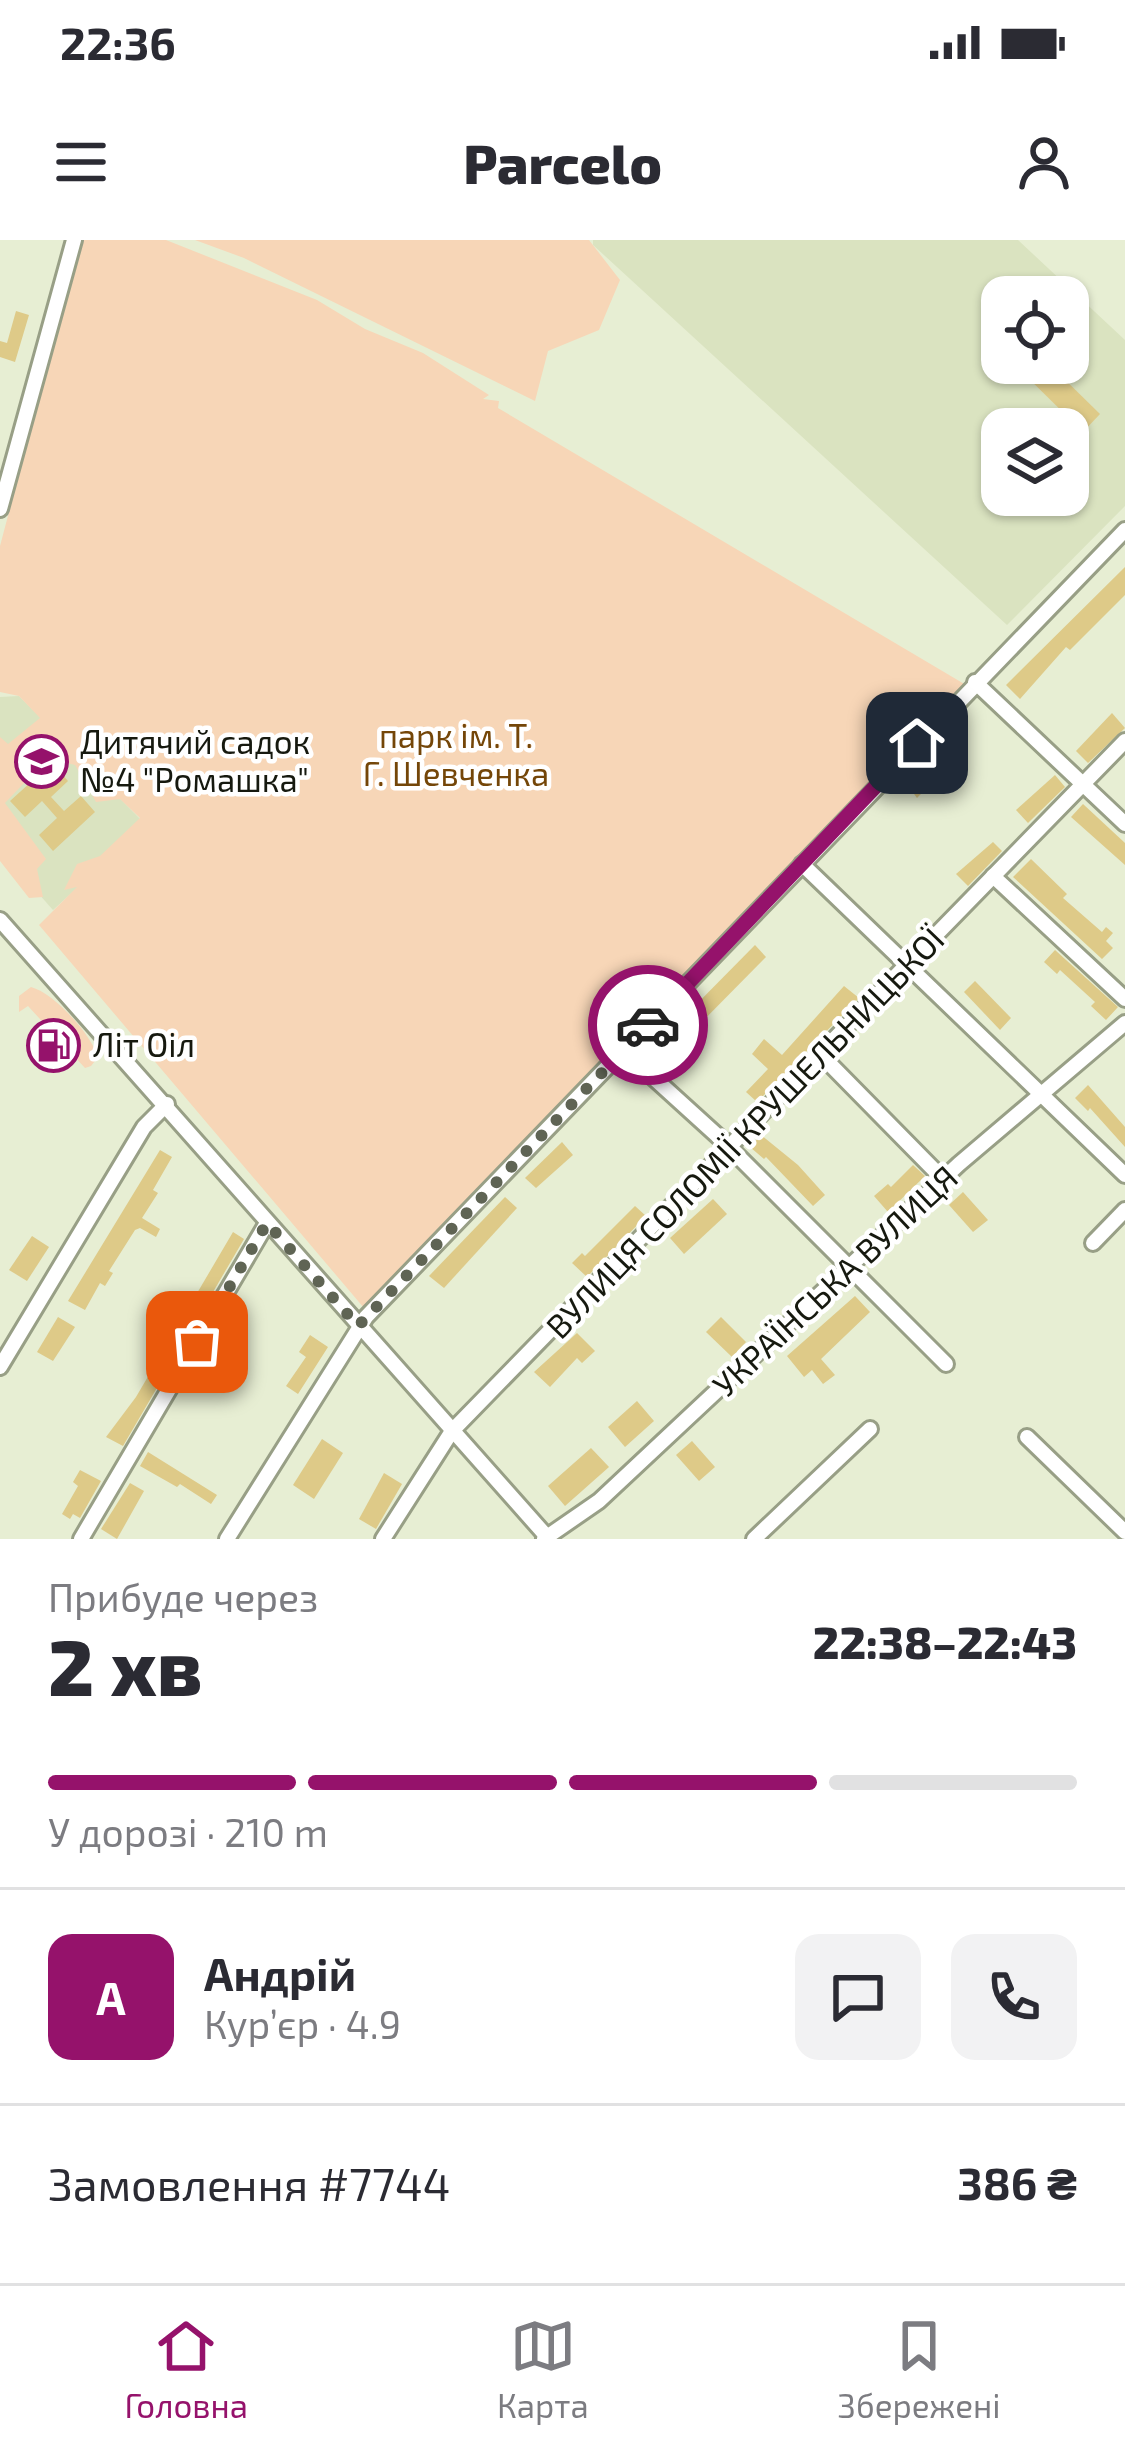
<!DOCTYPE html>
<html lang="uk">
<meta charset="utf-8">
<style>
:root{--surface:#fff;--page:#f2f2f3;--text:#2b2b33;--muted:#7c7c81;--line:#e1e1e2;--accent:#95126b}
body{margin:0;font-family:"Exo 2",sans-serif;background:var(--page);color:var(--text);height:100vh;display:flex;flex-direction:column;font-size:45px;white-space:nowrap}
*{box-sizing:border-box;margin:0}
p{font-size:39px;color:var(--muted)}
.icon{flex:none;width:66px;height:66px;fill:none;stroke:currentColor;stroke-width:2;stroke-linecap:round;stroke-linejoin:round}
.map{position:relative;height:1299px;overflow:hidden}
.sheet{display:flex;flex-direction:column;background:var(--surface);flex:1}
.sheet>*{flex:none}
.buttons{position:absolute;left:981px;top:36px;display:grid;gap:24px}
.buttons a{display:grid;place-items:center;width:108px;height:108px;border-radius:24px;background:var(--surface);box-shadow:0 3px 9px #0004;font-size:60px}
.pin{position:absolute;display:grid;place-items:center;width:102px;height:102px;color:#fff;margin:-51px;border-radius:24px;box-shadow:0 6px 18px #0006}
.courier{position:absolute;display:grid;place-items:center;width:120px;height:120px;margin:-60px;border:9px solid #95126b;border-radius:50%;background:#fff;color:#222;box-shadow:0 3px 15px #0007}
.head em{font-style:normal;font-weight:800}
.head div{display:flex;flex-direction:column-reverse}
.head{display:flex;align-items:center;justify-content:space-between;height:204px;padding:0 48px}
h1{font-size:78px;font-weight:800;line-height:90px}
.bar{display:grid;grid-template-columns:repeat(4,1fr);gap:18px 12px;align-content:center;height:144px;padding:0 48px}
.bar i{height:15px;border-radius:9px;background:var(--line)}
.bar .current{background:var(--accent)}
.bar p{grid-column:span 4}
.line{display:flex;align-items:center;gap:30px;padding:0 48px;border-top:3px solid var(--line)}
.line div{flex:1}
.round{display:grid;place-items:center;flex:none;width:126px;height:126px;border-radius:24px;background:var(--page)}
.status{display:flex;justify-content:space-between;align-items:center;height:84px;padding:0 60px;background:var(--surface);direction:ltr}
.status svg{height:33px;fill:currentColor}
header{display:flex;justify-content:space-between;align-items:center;height:156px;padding:0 48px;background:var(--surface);font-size:54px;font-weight:800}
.dock{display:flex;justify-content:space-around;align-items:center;height:168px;border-top:3px solid var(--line);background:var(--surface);font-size:33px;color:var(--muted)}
.dock a{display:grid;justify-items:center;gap:6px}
.dock .current{color:var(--accent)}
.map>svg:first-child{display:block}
</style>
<div class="status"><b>22:36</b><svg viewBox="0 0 49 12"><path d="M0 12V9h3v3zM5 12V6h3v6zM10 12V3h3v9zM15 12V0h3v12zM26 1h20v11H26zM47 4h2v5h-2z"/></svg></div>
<header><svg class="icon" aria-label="menu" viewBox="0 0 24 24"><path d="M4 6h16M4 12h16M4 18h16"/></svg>Parcelo<svg class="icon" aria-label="person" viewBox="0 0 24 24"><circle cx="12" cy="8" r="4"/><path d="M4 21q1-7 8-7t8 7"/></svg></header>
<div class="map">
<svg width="1125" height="1299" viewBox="0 0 1125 1299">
<rect width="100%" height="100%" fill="#e7eed3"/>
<g fill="#dae3c0" fill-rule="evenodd">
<path d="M593 0H1018L1125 100V266L1007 385 593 5ZM1002 57H1068V123H1002ZM1002 189H1068V255H1002Z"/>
<path d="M19 456 146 585 53 670 0 610V457Z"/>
</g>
<g fill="#f7d6b7">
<path d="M81 0H166L317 60 365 89 423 113 489 155 483 159 499 161 498 168 966 445 364 1068 39 685 77 647 64 650 77 624 100 616 140 578 120 559 96 562 75 525 48 518 5 563 46 619 37 629 43 657 29 658 0 621V497L8 504 40 478 19 456 0 452V306Z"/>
<path d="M195 0H589L620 40 599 90 548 111 535 161 244 18Z"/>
<path d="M31 747C54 753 91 794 98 817L91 826 85 828 28 766 19 772V756Z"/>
</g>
<g fill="#deca88">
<path d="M16 71 29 75 15 122 0 117V101L7 103Z"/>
<path d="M1013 123H1048L1100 174 1083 192Z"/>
<path d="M1125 327V355L1070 410 1066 407 1020 459 1006 445Z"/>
<path d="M1112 473 1125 488 1088 523 1076 511Z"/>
<path d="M952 499 966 508 917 558 909 547Z"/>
<path d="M52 523 68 541 51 557 64 571 81 556 95 572 53 611 39 595 57 578 42 561 25 577 10 561Z"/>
<path d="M1055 535 1065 547 1028 583 1016 570Z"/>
<path d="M1083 564 1125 603V625L1071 577Z"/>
<path d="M993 602 1002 611 968 646 956 634Z"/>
<path d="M1031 619 1067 654 1063 658 1102 692 1106 687 1113 693 1106 701 1113 708 1102 719 1013 637Z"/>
<path d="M755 705 766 717 689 795 676 785Z"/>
<path d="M1055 710 1118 767 1106 780 1091 766 1095 762 1060 730 1057 734 1044 722Z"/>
<path d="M975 741 1011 778 1000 790 964 752Z"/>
<path d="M844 746 859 758 757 862 746 852 768 829 752 814 764 799 782 815Z"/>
<path d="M1088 845 1125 887V907L1090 868 1088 871 1075 858Z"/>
<path d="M761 895 798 925 825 955 813 966 766 917 764 919 750 907Z"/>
<path d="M562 902 573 915 536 948 525 938Z"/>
<path d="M160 910 172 917 153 950 158 953 142 978 160 989 156 997 140 988 135 990 109 1031 113 1033 105 1046 100 1043 85 1070 68 1061Z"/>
<path d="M913 925 925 936 888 972 874 956 888 944 891 947Z"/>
<path d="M963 952 988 980 973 992 949 965Z"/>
<path d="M505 957 517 968 444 1048 429 1036Z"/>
<path d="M713 959 727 974 684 1014 670 998Z"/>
<path d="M635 966 646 976 587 1037 572 1023 582 1013 585 1016Z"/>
<path d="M233 992 244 999 123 1206 106 1197 136 1157Z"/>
<path d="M32 996 49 1007 27 1041 9 1030Z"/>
<path d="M855 1056 870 1072 821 1119 835 1135 823 1144 812 1130 804 1137 787 1116Z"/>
<path d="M58 1077 75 1087 53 1121 37 1112Z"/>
<path d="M721 1077 746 1102 732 1117 706 1092Z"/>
<path d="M577 1093 595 1111 582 1123 577 1118 550 1147 534 1132Z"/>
<path d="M310 1095 328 1107 298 1154 286 1146 306 1117 299 1112Z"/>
<path d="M637 1161 654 1181 625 1207 608 1187Z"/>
<path d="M322 1199 343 1213 314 1259 293 1245Z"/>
<path d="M692 1201 715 1227 699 1241 676 1215Z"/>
<path d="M591 1208 609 1227 565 1266 548 1246Z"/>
<path d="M148 1212 217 1255 211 1264 180 1244 177 1247 140 1226Z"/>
<path d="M80 1230 101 1241 80 1278 73 1274 70 1279 62 1274 78 1246 73 1242Z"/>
<path d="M384 1233 402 1244 376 1289 359 1279Z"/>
<path d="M130 1243 144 1251 117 1299 101 1289Z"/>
</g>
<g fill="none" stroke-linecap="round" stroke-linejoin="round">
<defs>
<g id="minor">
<path d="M0 269 74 0"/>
<path d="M975 442 1125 584"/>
<path d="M802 624 1125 935"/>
<path d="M993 636 1125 759"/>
<path d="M0 680 549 1299"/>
<path d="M623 810 721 899 946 1124"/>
<path d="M821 815 943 939"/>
<path d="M1093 1003 1125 970"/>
<path d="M0 1127 144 887 167 864"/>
<path d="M1027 1197 1125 1292"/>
<path d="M81 1299 267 983"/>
<path d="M227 1299 366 1077 1125 290"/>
<path d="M383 1299 452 1191 1125 501"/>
<path d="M544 1299 599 1261 959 924 1125 783"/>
<path d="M754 1299 870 1189"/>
</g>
</defs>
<use href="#minor" stroke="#989f86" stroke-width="20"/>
<use href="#minor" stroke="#fff" stroke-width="14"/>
</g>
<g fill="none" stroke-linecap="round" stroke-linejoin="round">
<path stroke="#5f6454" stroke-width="12" stroke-dasharray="0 21.6" d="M197 1102 267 983 358 1086 648 785"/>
<path stroke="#95126b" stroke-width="15" d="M648 785 917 503"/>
</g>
<defs>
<symbol id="school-ring" viewBox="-11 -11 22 22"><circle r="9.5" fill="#fff" stroke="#95126b" stroke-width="1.5"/><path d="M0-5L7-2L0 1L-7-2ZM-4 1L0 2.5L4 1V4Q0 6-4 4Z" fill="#95126b"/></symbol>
<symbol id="fuel-ring" viewBox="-11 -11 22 22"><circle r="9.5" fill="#fff" stroke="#95126b" stroke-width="1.5"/><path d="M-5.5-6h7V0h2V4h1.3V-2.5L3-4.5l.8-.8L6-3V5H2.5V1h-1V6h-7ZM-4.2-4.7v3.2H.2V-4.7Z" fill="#95126b"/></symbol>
</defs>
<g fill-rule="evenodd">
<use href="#school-ring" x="12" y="492" width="59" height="59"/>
<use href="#fuel-ring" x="24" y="776" width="59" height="59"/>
</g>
<g text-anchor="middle" stroke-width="9" stroke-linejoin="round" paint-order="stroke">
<g font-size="33" fill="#744608" stroke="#fff">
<text x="456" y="508">парк ім. Т.<tspan x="456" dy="38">Г. Шевченка</tspan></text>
</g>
<g font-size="33" fill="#16190f" stroke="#fff" text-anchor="start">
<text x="80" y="514">Дитячий садок<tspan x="80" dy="38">№4 "Ромашка"</tspan></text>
<text x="93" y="817">Літ Оіл</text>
</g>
<g font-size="33" fill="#16190f" stroke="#fff">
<text transform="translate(745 893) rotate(-46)" y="12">ВУЛИЦЯ СОЛОМІЇ КРУШЕЛЬНИЦЬКОЇ</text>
<text transform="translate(835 1041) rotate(-43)" y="12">УКРАЇНСЬКА ВУЛИЦЯ</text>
</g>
</g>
</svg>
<div class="buttons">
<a><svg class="icon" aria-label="locate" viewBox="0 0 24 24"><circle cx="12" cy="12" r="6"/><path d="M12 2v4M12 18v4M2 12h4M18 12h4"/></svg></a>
<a><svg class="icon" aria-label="layers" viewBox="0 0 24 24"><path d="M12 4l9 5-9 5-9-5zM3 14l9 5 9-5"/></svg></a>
</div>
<div class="pin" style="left:197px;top:1102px;background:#ea580c"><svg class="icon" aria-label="bag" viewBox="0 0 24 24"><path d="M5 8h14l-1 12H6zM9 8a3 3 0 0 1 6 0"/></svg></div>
<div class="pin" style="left:917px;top:503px;background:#1f2937"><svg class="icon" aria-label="home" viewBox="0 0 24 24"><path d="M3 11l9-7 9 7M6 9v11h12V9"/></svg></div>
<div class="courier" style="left:648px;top:785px"><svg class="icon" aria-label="car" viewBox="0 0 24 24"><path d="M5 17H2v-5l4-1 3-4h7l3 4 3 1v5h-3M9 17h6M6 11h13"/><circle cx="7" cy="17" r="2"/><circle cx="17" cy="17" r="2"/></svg></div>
</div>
<section class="sheet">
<div class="head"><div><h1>2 хв</h1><p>Прибуде через</p></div><em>22:38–22:43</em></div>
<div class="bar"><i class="current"></i><i class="current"></i><i class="current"></i><i></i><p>У дорозі · 210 m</p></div>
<div class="line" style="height:216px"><b class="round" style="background:var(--accent);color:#fff">А</b><div><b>Андрій</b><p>Кур’єр · 4.9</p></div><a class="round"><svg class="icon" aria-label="chat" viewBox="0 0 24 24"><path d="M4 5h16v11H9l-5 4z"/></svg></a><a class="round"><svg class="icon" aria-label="phone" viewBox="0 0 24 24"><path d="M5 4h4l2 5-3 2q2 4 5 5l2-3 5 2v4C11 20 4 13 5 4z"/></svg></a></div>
<div class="line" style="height:156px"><div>Замовлення #7744</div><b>386 ₴</b></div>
</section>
<nav class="dock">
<a class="current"><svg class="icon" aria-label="home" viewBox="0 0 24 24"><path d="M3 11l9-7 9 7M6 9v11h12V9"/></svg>Головна</a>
<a><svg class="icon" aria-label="map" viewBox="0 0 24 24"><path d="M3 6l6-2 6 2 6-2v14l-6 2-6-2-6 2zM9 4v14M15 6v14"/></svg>Карта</a>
<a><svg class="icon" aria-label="saved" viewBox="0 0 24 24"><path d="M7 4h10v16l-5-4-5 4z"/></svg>Збережені</a>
</nav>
